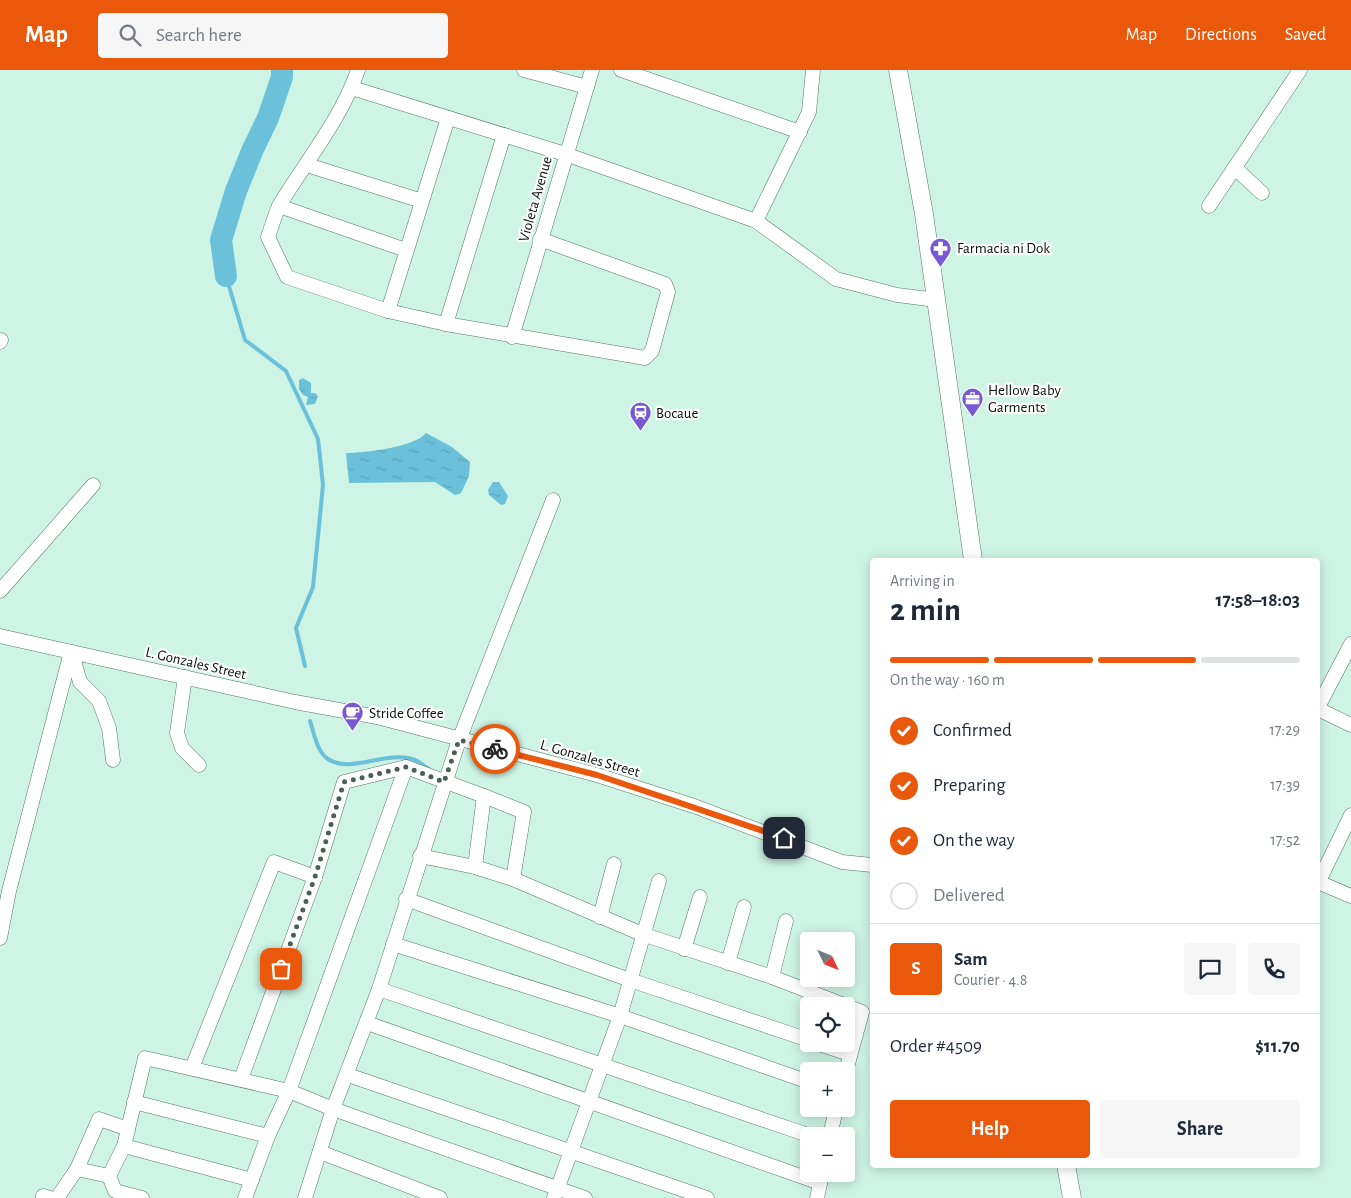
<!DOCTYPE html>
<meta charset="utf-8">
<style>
:root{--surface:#fff;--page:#f6f6f7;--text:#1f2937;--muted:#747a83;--line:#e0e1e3;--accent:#ea580c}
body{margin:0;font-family:"Alegreya Sans",sans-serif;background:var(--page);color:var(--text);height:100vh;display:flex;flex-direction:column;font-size:19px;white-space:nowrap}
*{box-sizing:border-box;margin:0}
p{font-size:16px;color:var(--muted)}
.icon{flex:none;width:28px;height:28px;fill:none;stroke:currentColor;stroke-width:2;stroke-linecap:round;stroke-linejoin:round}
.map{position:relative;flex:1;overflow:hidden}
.drawer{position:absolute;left:870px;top:488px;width:450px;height:610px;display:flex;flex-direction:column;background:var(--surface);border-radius:5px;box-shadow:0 2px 12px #0003}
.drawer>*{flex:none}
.needle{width:32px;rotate:133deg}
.controls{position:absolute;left:800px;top:862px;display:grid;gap:10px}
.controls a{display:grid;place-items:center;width:55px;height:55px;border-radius:5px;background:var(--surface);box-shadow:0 2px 12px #0003;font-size:25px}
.pin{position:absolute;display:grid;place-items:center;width:42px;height:42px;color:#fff;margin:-21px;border-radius:10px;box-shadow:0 2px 8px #0006}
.courier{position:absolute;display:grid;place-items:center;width:50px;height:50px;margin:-25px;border:4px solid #ea580c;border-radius:50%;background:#fff;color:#222;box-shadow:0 1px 6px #0007}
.overview em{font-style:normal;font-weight:700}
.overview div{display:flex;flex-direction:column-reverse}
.overview{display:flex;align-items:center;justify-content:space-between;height:85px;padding:0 20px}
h1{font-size:32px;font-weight:700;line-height:38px}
.bar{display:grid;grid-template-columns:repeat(4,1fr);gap:8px 5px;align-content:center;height:60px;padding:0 20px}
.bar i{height:6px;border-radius:4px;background:var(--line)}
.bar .active{background:var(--accent)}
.bar p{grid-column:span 4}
.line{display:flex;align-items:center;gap:12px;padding:0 20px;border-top:1px solid var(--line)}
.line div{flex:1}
.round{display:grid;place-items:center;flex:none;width:52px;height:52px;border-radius:5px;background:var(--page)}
ol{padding:0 20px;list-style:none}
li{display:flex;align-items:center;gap:15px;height:55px}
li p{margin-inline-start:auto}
li .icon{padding:5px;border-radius:50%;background:var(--accent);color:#fff;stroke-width:4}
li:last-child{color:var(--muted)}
li i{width:28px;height:28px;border:2px solid var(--line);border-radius:50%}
.cta{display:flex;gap:10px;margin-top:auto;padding:10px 20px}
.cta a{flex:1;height:58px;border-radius:5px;background:var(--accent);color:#fff;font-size:20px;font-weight:700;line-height:58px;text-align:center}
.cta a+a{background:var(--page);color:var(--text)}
header{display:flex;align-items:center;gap:30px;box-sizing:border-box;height:70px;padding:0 25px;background:var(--accent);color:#fff}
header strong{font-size:24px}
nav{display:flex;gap:28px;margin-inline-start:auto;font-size:18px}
.search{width:350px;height:45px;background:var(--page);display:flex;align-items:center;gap:12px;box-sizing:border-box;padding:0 18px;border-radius:5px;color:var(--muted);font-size:19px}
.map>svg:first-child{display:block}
</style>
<header>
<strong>Map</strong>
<div class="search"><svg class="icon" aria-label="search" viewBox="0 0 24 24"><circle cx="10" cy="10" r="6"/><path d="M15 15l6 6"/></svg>Search here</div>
<nav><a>Map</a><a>Directions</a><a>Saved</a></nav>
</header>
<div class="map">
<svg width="1351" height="1128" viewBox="0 0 1351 1128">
<defs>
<pattern id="water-ripples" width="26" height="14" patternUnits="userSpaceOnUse" patternTransform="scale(1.25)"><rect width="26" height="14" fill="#6ac1d9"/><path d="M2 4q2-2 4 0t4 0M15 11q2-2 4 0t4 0" fill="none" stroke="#5aa5b9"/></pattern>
</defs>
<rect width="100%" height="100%" fill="#cdf4e4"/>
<g fill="url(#water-ripples)">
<path d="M303 308 311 313V323H315L318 326 315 334 306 335 308 327 303 325 299 319V310Z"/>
<path d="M426 363 452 377 470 392 469 406 461 423 455 425 435 412 349 413 346 383C365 383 415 377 426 363Z"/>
<path d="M493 412H499L508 426 505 434 501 435 489 425 488 420Z"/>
</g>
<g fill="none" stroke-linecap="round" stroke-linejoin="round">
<g stroke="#6ac1d9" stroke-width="4">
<path d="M226 206 245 270 286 301 318 369 323 415 313 517 296 558 305 596"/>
<path d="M310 651C314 663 317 682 328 689 349 704 386 681 412 689 418 690 424 696 429 699"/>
</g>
<path stroke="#6ac1d9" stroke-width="22" d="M226 206 221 170 236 121 253 79 268 48 282 7V0"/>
<defs>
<g id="minor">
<path d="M358 0C341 49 307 90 280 134 275 144 272 156 268 167L287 207 388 241 446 254 645 288 652 281 668 222 665 214 540 169"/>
<path d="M524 0 587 17"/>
<path d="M621 0 800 62"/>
<path d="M352 18 565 84 756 151 836 209 897 225 937 230"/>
<path d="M307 95 422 131"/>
<path d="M1235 98 1262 123"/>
<path d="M279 136 406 180"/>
<path d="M1209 136 1300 0"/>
<path d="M756 151 809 42 813 0"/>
<path d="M388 241 448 48"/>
<path d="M446 254 504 65"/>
<path d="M512 267 592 0"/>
<path d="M0 272 1 270"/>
<path d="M0 521 93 415"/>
<path d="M0 566 295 632 377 647 597 705 694 736 842 792 872 795"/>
<path d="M72 583 80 612 99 631 109 658 113 690"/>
<path d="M185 607 177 663 182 678 199 695"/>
<path d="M1318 637 1351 574"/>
<path d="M1318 639 1351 655"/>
<path d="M420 786 475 797 513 809 642 864 772 907 862 942 846 1001"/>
<path d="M475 797 484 726 524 742 513 809"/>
<path d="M1319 811 1351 745"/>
<path d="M1318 812 1351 826"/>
<path d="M406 829 630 910 809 970"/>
<path d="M600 847 614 794"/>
<path d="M0 868 9 821 71 582"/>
<path d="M393 874 620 946 809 1012"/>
<path d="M684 879 700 827"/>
<path d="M728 893 744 837"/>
<path d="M772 907 786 851"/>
<path d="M379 919 811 1066"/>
<path d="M367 953 820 1113"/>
<path d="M819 974 850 984"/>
<path d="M192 998 274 792 315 807"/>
<path d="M348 1005 707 1128"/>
<path d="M241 1009 315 807 344 712 406 697 484 726"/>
<path d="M134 1032 268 1066"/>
<path d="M830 1066 836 1039"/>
<path d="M124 1076 252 1110"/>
<path d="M320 1082 440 1128"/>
<path d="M109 1106 77 1099 99 1049 128 1059"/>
<path d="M43 1126 50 1128"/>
<path d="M57 1128 77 1099"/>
<path d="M142 1128 115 1121 109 1106 124 1076 145 988 289 1021 333 1039 585 1128"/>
<path d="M245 1128 268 1066 289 1021 406 697"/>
<path d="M305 1128 333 1039 379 919 459 670 553 430"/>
<path d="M554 1128 620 946 659 811"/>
<path d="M817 1128 822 1104"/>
</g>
<g id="major">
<path d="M898 0 924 144 973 490"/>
<path d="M1066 1095 1072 1128"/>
</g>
</defs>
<use href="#minor" stroke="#537769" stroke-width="15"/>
<use href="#major" stroke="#537769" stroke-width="19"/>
<use href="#minor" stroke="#fff" stroke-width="14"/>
<use href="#major" stroke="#fff" stroke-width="18"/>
</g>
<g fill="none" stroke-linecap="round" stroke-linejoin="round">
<path stroke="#4a6057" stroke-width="5" stroke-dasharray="0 9" d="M281 899 315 807 344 712 406 697 444 712 459 670 495 679"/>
<path stroke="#ea580c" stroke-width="6" d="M495 679 597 705 784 768"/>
</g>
<defs>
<symbol id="pharmacy-pin" viewBox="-11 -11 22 30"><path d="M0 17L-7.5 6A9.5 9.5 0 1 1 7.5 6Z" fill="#7959d3" stroke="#fff"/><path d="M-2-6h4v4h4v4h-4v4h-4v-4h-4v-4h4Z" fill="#fff"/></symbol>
<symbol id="office-pin" viewBox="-11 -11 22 30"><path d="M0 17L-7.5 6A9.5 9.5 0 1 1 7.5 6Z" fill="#7959d3" stroke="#fff"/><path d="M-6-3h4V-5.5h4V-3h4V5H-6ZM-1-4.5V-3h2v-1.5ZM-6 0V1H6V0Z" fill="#fff"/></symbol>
<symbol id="station-pin" viewBox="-11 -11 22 30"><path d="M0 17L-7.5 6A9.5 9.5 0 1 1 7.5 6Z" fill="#7959d3" stroke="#fff"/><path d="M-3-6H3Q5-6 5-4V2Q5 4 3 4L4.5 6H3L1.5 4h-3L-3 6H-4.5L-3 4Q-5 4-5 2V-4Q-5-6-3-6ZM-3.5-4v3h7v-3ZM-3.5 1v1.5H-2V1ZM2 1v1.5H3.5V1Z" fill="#fff"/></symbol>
<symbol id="cafe-pin" viewBox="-11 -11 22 30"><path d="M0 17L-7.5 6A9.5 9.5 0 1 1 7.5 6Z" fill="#7959d3" stroke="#fff"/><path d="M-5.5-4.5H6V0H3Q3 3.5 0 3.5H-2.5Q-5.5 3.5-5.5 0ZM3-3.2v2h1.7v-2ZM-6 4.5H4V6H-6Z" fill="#fff"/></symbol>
</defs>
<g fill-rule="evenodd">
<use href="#pharmacy-pin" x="928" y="166" width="25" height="34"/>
<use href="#office-pin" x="960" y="316" width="25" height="34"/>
<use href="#station-pin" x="628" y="330" width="25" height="34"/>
<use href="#cafe-pin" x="340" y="630" width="25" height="34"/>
</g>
<g text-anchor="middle" stroke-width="4.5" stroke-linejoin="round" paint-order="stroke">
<g font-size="15" fill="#04100b" stroke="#fff">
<text transform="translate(535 129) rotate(-74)" y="5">Violeta Avenue</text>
<text transform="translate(196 593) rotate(13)" y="5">L. Gonzales Street</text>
<text transform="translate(590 688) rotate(16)" y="5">L. Gonzales Street</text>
</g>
<g font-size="15" fill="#04100b" stroke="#fff" text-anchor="start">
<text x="957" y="183">Farmacia ni Dok</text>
<text x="988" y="325">Hellow Baby<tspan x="988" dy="17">Garments</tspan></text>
<text x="656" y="348">Bocaue</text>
<text x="369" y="648">Stride Coffee</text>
</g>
</g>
</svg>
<div class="controls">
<a><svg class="needle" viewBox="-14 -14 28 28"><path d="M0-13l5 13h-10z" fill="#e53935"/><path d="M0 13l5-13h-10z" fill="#747a83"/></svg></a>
<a><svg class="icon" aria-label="locate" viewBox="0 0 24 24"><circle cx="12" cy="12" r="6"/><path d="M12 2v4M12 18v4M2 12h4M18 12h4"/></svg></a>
<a>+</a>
<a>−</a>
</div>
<div class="pin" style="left:281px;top:899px;background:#ea580c"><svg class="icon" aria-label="bag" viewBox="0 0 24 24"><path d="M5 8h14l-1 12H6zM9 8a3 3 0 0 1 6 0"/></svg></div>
<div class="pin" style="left:784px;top:768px;background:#1f2937"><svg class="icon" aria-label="home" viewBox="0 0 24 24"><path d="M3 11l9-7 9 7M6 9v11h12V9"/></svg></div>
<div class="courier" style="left:495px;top:679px"><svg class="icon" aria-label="bike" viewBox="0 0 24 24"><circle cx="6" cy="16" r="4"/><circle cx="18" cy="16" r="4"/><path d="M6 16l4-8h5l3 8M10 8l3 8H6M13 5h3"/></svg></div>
<section class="drawer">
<div class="overview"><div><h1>2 min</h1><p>Arriving in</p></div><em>17:58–18:03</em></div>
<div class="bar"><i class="active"></i><i class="active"></i><i class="active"></i><i></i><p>On the way · 160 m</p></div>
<ol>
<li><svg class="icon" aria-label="check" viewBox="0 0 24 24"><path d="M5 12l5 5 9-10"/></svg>Confirmed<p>17:29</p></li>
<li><svg class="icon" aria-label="check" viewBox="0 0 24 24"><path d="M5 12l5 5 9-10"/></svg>Preparing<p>17:39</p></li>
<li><svg class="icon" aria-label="check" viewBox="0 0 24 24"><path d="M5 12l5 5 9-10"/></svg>On the way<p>17:52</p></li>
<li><i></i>Delivered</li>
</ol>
<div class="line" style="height:90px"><b class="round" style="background:var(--accent);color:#fff">S</b><div><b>Sam</b><p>Courier · 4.8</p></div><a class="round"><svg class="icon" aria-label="chat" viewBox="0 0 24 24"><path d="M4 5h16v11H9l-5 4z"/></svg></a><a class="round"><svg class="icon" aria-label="phone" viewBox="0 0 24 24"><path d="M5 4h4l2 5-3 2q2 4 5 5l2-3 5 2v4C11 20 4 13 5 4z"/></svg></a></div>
<div class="line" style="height:65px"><div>Order #4509</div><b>$11.70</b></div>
<div class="cta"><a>Help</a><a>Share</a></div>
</section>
</div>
